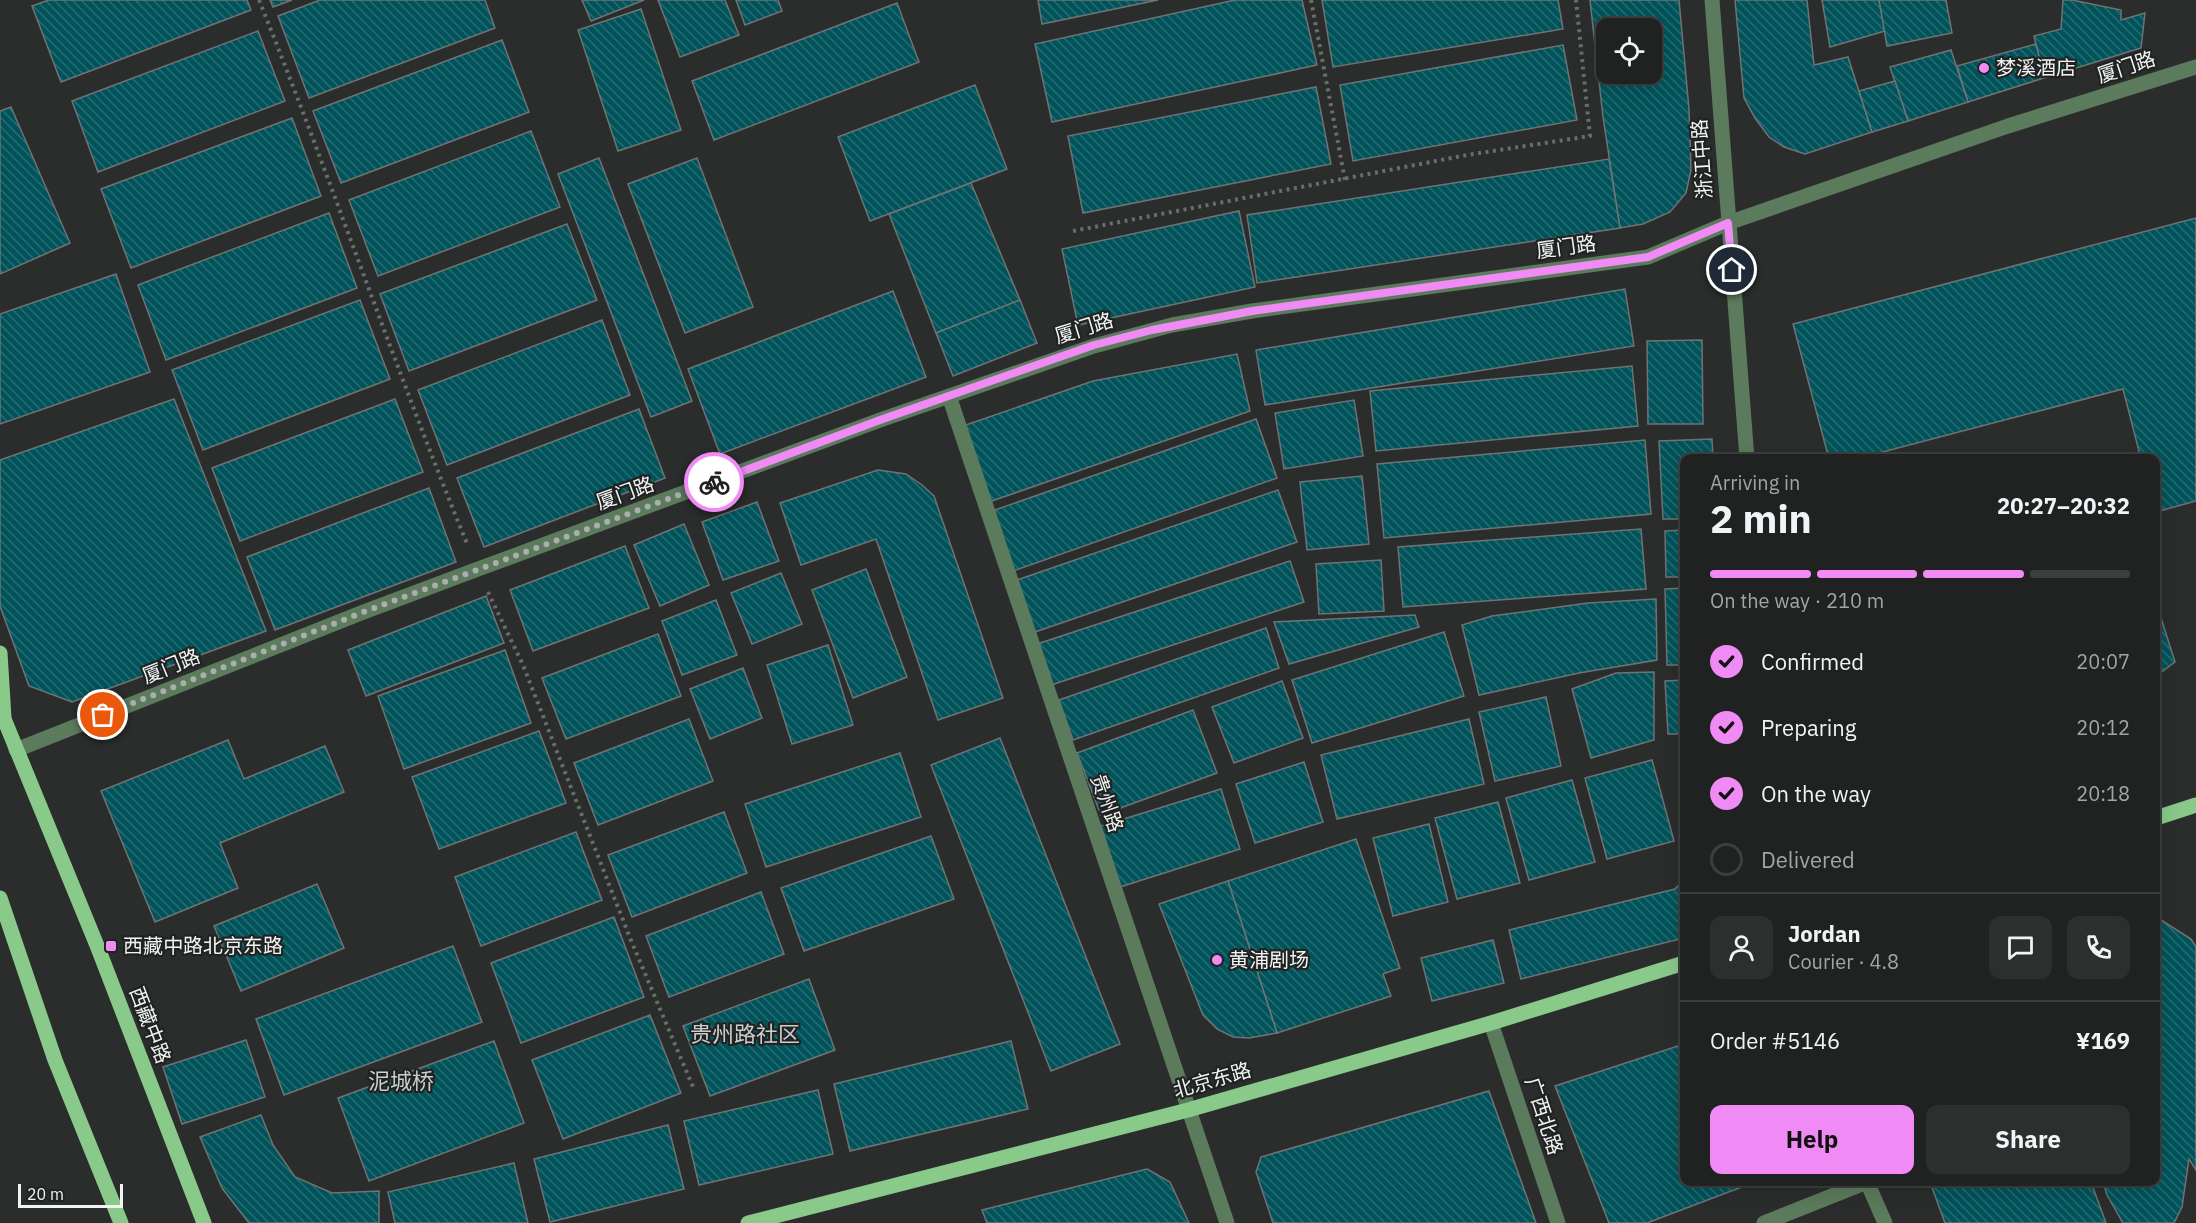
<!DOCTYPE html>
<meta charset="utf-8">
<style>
:root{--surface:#202221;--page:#2d2f2e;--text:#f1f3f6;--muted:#a2a4a5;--line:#3d3f3f;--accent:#f08bf6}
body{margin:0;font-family:"IBM Plex Sans","Noto Sans SC",sans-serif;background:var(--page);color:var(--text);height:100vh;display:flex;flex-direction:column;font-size:22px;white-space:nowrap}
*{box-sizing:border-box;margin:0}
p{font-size:20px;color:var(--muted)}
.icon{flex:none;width:33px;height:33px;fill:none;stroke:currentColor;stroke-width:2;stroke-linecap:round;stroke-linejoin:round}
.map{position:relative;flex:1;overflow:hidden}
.details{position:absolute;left:1680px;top:454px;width:480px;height:732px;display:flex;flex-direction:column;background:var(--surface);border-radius:12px;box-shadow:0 6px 24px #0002,0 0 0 2px var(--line)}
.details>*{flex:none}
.tools{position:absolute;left:1596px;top:18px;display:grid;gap:12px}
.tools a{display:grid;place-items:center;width:66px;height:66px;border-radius:12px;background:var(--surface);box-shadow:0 6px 24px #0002,0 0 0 2px var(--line);font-size:30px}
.scale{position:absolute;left:18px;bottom:15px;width:105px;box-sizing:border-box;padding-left:6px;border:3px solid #f2f4f3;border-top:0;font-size:16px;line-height:21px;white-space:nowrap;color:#f2f4f3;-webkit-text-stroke:4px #202322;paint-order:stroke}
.pin{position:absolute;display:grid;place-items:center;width:51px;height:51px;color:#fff;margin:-26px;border:3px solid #fff;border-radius:50%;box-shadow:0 2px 6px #0007}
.courier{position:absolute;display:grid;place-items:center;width:60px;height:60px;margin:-30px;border:4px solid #f08bf6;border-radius:50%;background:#fff;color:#222;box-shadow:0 2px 8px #0007}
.headline em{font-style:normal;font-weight:800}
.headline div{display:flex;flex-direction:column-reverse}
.headline{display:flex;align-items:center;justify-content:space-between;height:102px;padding:0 30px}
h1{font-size:39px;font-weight:800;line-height:45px}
.bar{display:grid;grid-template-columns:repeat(4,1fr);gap:9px 6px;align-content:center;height:72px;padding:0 30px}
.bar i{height:8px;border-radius:4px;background:var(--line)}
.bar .active{background:var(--accent)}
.bar p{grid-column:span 4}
.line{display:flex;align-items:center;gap:15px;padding:0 30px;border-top:2px solid var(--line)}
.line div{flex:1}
.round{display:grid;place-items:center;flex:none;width:63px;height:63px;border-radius:12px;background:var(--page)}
ol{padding:0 30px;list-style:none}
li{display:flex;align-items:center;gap:18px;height:66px}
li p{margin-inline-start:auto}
li .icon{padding:6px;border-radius:50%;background:var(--accent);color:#111;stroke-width:4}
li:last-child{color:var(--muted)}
li i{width:33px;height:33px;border:3px solid var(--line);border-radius:50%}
.action{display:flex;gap:12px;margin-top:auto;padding:12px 30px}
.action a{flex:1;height:69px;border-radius:12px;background:var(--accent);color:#111;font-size:24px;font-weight:800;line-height:69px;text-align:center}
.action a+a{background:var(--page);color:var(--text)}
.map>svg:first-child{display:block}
</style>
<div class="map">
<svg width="2196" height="1223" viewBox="0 0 2196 1223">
<defs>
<pattern id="building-back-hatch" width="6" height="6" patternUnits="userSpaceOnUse" patternTransform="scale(1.5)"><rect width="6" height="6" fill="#00535a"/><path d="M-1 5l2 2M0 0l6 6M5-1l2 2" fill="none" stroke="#266c72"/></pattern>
</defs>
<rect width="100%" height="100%" fill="#2a2d2c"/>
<g fill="url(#building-back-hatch)" stroke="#707373" stroke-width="1.5" fill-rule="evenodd">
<path d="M49 0H247L251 10 61 82 32 6Z"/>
<path d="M270 0H292L273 7Z"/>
<path d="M320 0H485L495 28 309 98 278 16Z"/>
<path d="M582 0H644L591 21Z"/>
<path d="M658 0H725L739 35 680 57Z"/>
<path d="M736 0H778L782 11 745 25Z"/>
<path d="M1038 0H1158L1042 24Z"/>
<path d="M1235 0H1302L1317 65 1052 122 1035 44Z"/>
<path d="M1322 0H1558L1563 29 1333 67Z"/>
<path d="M1590 0H1679L1689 109 1691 170 1686 193 1670 212 1643 224 1620 228 1603 117ZM1606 28H1652V74H1606Z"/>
<path d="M1735 0H1807L1814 65 1848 57 1872 132 1805 154 1784 147 1769 137 1755 118 1744 98Z"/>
<path d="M1822 0H1879L1885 31 1830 47Z"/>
<path d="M1879 0H1946L1952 33 1887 46Z"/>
<path d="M2063 0H2072L2121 10V20L2145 13 2141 48 2044 78 2034 36 2061 29Z"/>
<path d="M897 3 919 62 714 140 692 81Z"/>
<path d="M641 9 681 130 618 151 578 30Z"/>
<path d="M258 31 285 101 98 172 72 101Z"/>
<path d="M502 40 529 112 341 183 313 111Z"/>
<path d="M2036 44 2044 78 1968 102 1957 66Z"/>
<path d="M1563 45 1577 120 1353 161 1340 85Z"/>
<path d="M1951 50 1968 102 1908 121 1890 67Z"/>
<path d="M1895 81 1908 121 1872 132 1859 91Z"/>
<path d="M975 85 1007 169 870 221 838 137Z"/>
<path d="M1316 87 1331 164 1083 213 1068 136Z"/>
<path d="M11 107 70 243 0 274V111Z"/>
<path d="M292 118 321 196 131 268 101 189Z"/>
<path d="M531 131 560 207 378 276 349 200Z"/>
<path d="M599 158 692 401 651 417 558 174Z"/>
<path d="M697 158 753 307 685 333 628 184Z"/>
<path d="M1609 159 1620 228 1257 283 1247 215Z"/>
<path d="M971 183 1020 300 936 333 889 214Z"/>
<path d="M1239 211 1255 287 1078 325 1062 249Z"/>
<path d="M329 213 357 288 166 360 138 285Z"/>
<path d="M2196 218V501L2156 512V459H2141L2123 389 1856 459H1829L1793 324Z"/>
<path d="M567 224 597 300 409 371 380 294Z"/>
<path d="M116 274 150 372 0 424V314Z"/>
<path d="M1625 289 1634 346 1265 405 1256 350Z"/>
<path d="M893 291 926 377 720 454 688 369Z"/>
<path d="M360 300 390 379 203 450 172 370Z"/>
<path d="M1020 300 1037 343 953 376 936 333Z"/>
<path d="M602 320 630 395 447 465 418 390Z"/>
<path d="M1702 340 1703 424H1648L1647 341Z"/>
<path d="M1237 354 1250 411 989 502 963 426 1093 381Z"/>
<path d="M1632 366 1638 426 1376 451 1370 391Z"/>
<path d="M174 399 266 631 72 702 29 686 0 606V460Z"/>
<path d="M395 399 423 472 240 541 212 468Z"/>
<path d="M1354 400 1363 456 1284 469 1275 413Z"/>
<path d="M639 409 665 478 484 547 457 478Z"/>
<path d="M1256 419 1277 478 1013 571 992 511Z"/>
<path d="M1712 439 1713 459H1684V519H1663L1659 441Z"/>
<path d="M1645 440 1651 514 1384 538 1377 464Z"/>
<path d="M878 470 906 474 922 485 934 496 1003 698 938 720 876 539 801 565 780 503Z"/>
<path d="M1362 476 1369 544 1307 550 1300 482Z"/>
<path d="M429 488 456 562 275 630 247 557Z"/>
<path d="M1278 490 1297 542 1035 632 1017 580Z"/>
<path d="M757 502 779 561 723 580 702 522Z"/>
<path d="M684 524 709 585 660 606 634 545Z"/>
<path d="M1641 529 1646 589 1403 607 1398 547Z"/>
<path d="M1684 530V577H1666L1665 531Z"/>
<path d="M625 546 649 608 533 651 510 590Z"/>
<path d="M1381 560 1384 611 1319 614 1316 564Z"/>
<path d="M1290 561 1304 602 1051 685 1037 644Z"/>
<path d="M866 569 907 677 853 698 812 590Z"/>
<path d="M781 573 802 624 752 644 731 593Z"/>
<path d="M1684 588V665H1667L1665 589Z"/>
<path d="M486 596 504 643 366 696 348 650Z"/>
<path d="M1656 599 1657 660 1579 673 1479 695 1462 625 1492 616 1588 603Z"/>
<path d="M716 600 737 655 682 675 662 621Z"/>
<path d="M2156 602 2175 662 2156 676Z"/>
<path d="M1415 615 1419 627 1289 664 1274 622Z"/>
<path d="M1266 628 1279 668 1073 740 1059 700Z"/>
<path d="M1444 632 1464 696 1312 743 1292 680Z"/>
<path d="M658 634 681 696 566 739 542 678Z"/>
<path d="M828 645 853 725 792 744 767 665Z"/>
<path d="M505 650 531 723 404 769 378 696Z"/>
<path d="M743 668 762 718 710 739 690 689Z"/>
<path d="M1654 672V740L1591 758 1572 689 1616 673Z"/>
<path d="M1684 680V734H1668L1665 681Z"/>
<path d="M1282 681 1303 738 1234 763 1212 707Z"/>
<path d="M1546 697 1561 766 1495 781 1479 712Z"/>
<path d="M1193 710 1217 773 1101 815 1077 753Z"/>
<path d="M689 719 713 781 598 825 574 763Z"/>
<path d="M1469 719 1484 784 1337 819 1321 755Z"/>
<path d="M539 731 566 803 439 849 412 777Z"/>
<path d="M1000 738 1120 1044 1051 1071 931 765Z"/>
<path d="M228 740 244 779 325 746 344 792 220 843 238 888 155 922 101 791Z"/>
<path d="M900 753 921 817 766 867 745 804Z"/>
<path d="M1682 756H1684V800Z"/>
<path d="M1652 760 1674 841 1607 859 1585 778Z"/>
<path d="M1304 762 1323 822 1255 843 1236 784Z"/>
<path d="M1572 780 1595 862 1529 880 1506 798Z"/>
<path d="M1221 789 1240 849 1120 887 1101 826Z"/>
<path d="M1498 802 1520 883 1457 899 1435 818Z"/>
<path d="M724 812 747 873 632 917 608 855Z"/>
<path d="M1429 824 1448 902 1393 916 1373 838Z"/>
<path d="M576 832 602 900 481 946 455 877Z"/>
<path d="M931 836 954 899 804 951 781 888Z"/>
<path d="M1356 839 1400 968 1383 974 1391 996 1277 1033 1228 881Z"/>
<path d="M1684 879V938L1521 979 1509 930 1675 889Z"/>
<path d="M1228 881 1277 1033 1249 1038 1233 1037 1217 1029 1203 1015 1159 904Z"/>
<path d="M317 884 344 948 241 991 214 926Z"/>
<path d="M761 892 784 954 669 997 646 936Z"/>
<path d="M614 917 644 997 521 1043 491 963Z"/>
<path d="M2161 920 2191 939 2196 947V1170L2189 1159 2182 1207 2174 1223H2123L2107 1195 2103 1182H2156V931Z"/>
<path d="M1493 940 1504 983 1432 1001 1421 958Z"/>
<path d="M453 946 482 1022 284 1095 256 1019Z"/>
<path d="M809 979 835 1050 710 1096 683 1026Z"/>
<path d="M650 1015 681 1093 563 1139 532 1060Z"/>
<path d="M246 1040 265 1097 182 1124 163 1067Z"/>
<path d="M494 1041 524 1123 369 1181 338 1098Z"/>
<path d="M1011 1041 1028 1109 850 1151 834 1084Z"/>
<path d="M1684 1044V1182H1755L1647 1223H1609L1555 1086Z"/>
<path d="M818 1090 833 1154 699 1185 684 1121Z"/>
<path d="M1489 1091 1536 1223H1273L1256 1172 1261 1157Z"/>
<path d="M261 1115 273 1145 295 1177 332 1193 379 1191V1223H249L222 1188 200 1137Z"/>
<path d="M668 1125 684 1189 550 1222 534 1159Z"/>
<path d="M514 1163 528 1223H395L388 1192Z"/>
<path d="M1147 1169 1170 1182 1189 1223H987L982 1210Z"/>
<path d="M1930 1182H2091L2106 1223H1945Z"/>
</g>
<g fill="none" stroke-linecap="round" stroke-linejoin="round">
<g stroke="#6a6d6c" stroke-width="4" stroke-dasharray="3 4.5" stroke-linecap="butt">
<path d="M259 0C332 181 394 366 468 546"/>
<path d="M1311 0 1345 180"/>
<path d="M1073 231 1467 155 1590 136 1576 0"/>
<path d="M488 592 523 665 630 938 693 1087"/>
</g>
<g stroke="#5c7a5c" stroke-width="15">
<path d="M1712 0 1747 459"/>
<path d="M949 396 1227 1223"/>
<path d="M16 750 361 613 478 569 880 420 1094 346 1172 325 1252 311 1648 257 1728 223 2008 126 2196 67"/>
<path d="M1491 1023 1558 1223"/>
<path d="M1867 1182 1885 1223"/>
<path d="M1764 1223 1867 1182"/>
</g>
<g stroke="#89c98a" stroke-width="15">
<path d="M0 653 4 718"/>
<path d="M0 709 98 948 204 1223"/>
<path d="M2156 818 2196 805"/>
<path d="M0 898 55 1060 121 1223"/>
<path d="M748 1223 1188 1110 1491 1023 1684 963"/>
</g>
</g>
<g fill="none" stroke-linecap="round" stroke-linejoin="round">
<path stroke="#acaead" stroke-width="6" stroke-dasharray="0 10.8" d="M103 715 361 613 714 482"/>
<path stroke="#f08bf6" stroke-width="8" d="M714 482 880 420 1094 345 1152 330 1252 311 1648 257 1728 223 1732 270"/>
</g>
<g fill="#f08bf6" stroke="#202322" stroke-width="2">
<circle cx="1984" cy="68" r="6"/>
<rect x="105" y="940" width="12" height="12" rx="3"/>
<circle cx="1217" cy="960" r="6"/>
</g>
<g text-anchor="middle" stroke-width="4.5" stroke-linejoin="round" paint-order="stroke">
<g font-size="20" fill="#f2f4f3" stroke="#202322">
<text transform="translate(2126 67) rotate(-18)" y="7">厦门路</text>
<text transform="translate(1702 159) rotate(-94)" y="7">浙江中路</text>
<text transform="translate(1566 247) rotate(-8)" y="7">厦门路</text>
<text transform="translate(1084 328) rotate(-17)" y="7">厦门路</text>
<text transform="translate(625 493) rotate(-20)" y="7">厦门路</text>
<text transform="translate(171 666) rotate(-22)" y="7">厦门路</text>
<text transform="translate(1107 803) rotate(71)" y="7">贵州路</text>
<text transform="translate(150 1025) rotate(69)" y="7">西藏中路</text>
<text transform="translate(1212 1080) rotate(-16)" y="7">北京东路</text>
<text transform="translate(1544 1116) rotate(72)" y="7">广西北路</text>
</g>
<g font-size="20" fill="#f2f4f3" stroke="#202322" text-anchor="start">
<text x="1996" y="75">梦溪酒店</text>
<text x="123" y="953">西藏中路北京东路</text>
<text x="1229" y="967">黄浦剧场</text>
</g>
<g font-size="22" fill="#cacecc" stroke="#202322">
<text x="745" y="1042">贵州路社区</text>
<text x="401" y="1089">泥城桥</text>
</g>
</g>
</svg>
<div class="tools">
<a><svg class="icon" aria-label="locate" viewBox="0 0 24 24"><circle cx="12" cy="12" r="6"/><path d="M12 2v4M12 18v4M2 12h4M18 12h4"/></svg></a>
</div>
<div class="scale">20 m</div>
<div class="pin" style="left:103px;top:715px;background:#ea580c"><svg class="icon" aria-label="bag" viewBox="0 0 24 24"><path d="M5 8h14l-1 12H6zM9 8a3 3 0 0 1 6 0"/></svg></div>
<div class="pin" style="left:1732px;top:270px;background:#1f2937"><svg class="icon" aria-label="home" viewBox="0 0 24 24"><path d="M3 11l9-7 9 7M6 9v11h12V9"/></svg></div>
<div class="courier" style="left:714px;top:482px"><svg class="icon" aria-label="bike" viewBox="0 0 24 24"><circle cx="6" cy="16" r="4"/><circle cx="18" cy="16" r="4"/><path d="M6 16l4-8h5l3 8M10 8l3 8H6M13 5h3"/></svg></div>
<section class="details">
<div class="headline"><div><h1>2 min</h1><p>Arriving in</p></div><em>20:27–20:32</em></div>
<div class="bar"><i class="active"></i><i class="active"></i><i class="active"></i><i></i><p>On the way · 210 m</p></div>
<ol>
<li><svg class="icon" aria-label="check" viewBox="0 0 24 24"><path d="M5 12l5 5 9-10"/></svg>Confirmed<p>20:07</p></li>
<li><svg class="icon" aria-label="check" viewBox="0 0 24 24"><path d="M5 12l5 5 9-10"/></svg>Preparing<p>20:12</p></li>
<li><svg class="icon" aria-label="check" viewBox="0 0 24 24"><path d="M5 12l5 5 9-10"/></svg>On the way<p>20:18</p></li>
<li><i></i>Delivered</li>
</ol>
<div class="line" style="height:108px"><a class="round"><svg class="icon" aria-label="person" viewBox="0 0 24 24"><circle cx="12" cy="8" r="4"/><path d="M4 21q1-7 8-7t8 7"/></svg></a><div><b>Jordan</b><p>Courier · 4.8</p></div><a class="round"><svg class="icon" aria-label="chat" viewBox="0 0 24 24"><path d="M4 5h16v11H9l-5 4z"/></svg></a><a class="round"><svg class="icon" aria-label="phone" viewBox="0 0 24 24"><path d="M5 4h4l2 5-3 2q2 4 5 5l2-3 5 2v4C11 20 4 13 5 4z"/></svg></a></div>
<div class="line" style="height:78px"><div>Order #5146</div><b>¥169</b></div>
<div class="action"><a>Help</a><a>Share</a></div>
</section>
</div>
